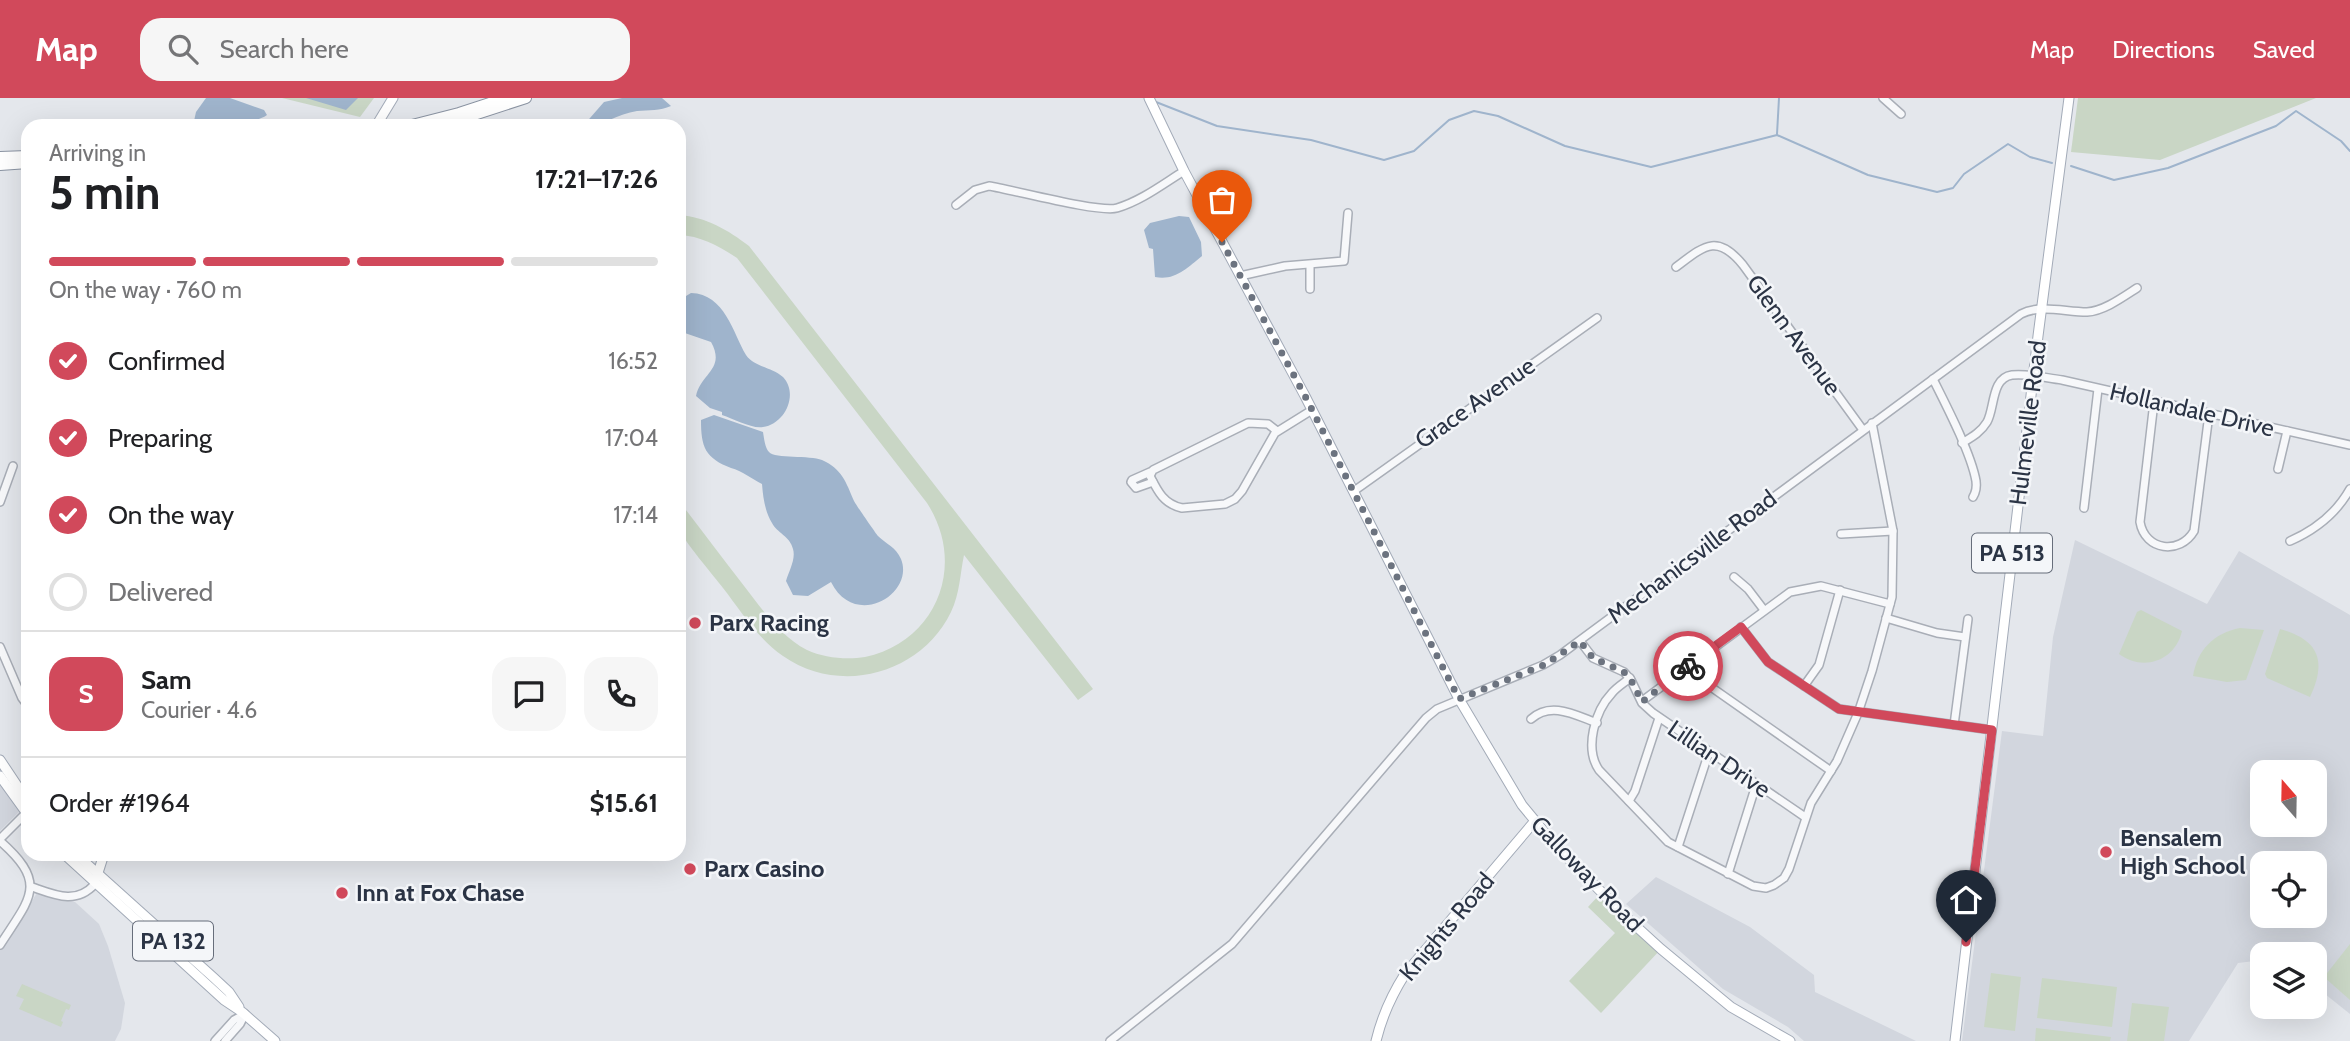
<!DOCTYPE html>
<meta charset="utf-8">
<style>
:root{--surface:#fff;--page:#f6f6f6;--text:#202124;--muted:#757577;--line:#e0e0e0;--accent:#d1495b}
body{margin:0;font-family:Cabin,sans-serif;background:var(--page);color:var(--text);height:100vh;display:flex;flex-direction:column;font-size:26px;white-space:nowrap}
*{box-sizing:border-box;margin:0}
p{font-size:23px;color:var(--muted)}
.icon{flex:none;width:38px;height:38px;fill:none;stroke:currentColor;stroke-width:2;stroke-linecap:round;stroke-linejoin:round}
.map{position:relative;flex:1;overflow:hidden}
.details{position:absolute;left:21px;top:21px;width:665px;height:742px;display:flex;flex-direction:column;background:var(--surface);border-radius:21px;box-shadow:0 7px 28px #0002}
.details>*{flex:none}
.needle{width:46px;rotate:340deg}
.fabs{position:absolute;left:2250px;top:662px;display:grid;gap:14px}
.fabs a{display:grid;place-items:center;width:77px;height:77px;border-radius:14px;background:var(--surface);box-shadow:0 7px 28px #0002;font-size:35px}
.pin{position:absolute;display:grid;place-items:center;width:60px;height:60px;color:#fff;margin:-72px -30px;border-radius:50% 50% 50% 0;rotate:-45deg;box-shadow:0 0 7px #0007}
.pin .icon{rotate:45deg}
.courier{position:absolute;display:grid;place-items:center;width:70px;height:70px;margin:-35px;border:5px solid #d1495b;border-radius:50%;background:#fff;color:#222;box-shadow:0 2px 9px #0007}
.summary em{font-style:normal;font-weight:800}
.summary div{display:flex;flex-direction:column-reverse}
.summary{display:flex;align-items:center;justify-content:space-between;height:119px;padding:0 28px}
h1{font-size:46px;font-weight:800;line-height:52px}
.bar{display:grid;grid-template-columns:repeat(4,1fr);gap:10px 7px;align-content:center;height:84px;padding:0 28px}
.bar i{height:9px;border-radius:5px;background:var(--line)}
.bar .selected{background:var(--accent)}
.bar p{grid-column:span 4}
.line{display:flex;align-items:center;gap:18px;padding:0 28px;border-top:2px solid var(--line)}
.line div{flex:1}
.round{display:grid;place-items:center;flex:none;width:74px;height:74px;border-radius:21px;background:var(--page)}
ol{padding:0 28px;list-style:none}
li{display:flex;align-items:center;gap:21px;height:77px}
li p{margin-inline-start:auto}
li .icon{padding:7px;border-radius:50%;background:var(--accent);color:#fff;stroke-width:4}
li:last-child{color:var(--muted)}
li i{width:38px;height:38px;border:4px solid var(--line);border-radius:50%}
header{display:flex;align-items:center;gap:42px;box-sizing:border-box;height:98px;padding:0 35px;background:var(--accent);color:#fff}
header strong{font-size:33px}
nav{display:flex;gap:38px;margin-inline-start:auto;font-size:24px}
.search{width:490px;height:63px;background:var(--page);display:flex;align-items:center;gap:18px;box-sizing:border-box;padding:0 24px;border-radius:21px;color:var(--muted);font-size:26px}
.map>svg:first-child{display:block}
</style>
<header>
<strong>Map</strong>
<div class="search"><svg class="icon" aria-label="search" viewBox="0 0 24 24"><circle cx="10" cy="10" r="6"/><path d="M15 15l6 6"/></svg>Search here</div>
<nav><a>Map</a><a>Directions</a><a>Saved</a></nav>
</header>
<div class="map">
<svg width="2350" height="943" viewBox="0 0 2350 943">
<rect width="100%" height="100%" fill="#e4e7ec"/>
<g fill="#d2d6de" fill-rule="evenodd">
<path d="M2075 442 2207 506 2239 453 2350 517V916L2315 888V856H2263V862L2238 865 2189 943H1962L2002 633 2043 638 2053 539ZM2263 674H2315V726H2263ZM2263 765H2315V817H2263Z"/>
<path d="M0 687 19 714 0 733Z"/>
<path d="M1656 779 1750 829 1814 877 1815 894 1916 943H1804L1788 929 1723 891 1626 806Z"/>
<path d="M37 795 75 804 99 826 108 848 125 905 121 931 115 943H0V852Z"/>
</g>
<g fill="#c9d6c5">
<path d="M282 0H374L360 19Z"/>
<path d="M2078 0H2316L2160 62 2071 54Z"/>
<path d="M679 117C706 119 728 132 749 148L1093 591 1078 602 964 457C960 476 960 495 951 514 921 576 840 598 783 558 758 541 741 513 723 490 715 479 681 440 679 430 678 422 679 412 679 403 700 430 720 457 741 484 761 509 778 537 807 552 824 560 847 562 865 559 937 543 967 467 927 405L737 160C719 148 701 138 679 137Z"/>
<path d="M2141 512 2182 533C2175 563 2143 574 2119 556L2137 514Z"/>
<path d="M2240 530 2264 532 2246 582 2227 584 2193 578C2197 552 2214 535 2240 530Z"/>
<path d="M2280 531C2319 542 2327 563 2310 599L2267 580 2265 576Z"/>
<path d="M1601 795 1661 851 1601 915 1569 883 1615 835 1588 809Z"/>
<path d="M2350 846V902L2324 879Z"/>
<path d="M1991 875 2021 879 2015 933 1984 929Z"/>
<path d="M2042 880 2117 889 2112 929 2037 920Z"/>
<path d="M22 886 71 907 69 912 66 911 61 923 63 924 61 929 19 911 24 901 16 898Z"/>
<path d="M2132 905 2169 909 2164 943H2127Z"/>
<path d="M2036 930 2111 939 2110 943H2035Z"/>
</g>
<g fill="#9fb4cc">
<path d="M206 0H230L264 12 267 17C253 27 215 28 198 26L194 23 196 14Z"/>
<path d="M306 0H358L346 12Z"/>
<path d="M622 0H662L671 8C660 13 649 12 637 13 618 16 602 28 583 28L604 4Z"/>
<path d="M1179 118 1189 119 1201 144 1202 158C1187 170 1175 183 1155 179L1153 151 1149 150 1144 132 1150 125Z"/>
<path d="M691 195C725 196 733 235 746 257 754 269 772 269 783 279 799 296 785 326 763 329 752 331 734 321 722 317V314L710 310 696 298C701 275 726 271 711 244L679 233V197L682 196 686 198Z"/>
<path d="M714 317 763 334C764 340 765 350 769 354 775 361 810 357 822 362 842 371 846 384 854 403 856 407 875 434 878 438 886 446 896 449 901 461 915 496 855 532 831 484L808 498 793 497 786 483C789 473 796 461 793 451 790 438 777 435 772 425 765 414 763 399 762 386 752 381 742 373 731 370 705 360 701 349 701 322Z"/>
</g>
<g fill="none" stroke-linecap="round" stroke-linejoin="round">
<g stroke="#9fb4cc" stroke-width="2">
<path d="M1156 4 1217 28 1311 42 1384 62 1414 53 1449 22 1474 13 1498 18 1565 48 1651 69 1777 37 1868 77 1937 94 1953 90 1964 76 2008 46 2030 59 2052 65"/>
<path d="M1777 36 1779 0"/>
<path d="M2071 68 2114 82 2168 70 2276 28 2296 13 2341 43 2350 53"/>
</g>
<defs>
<g id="minor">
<path d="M1883 0 1901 16"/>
<path d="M956 107 975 92 989 88C1014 92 1099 115 1117 110 1141 103 1163 86 1184 73"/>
<path d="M1310 167V191"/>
<path d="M1676 169C1704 148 1717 135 1743 167L1863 332"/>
<path d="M1240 178 1285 168 1344 163 1348 115"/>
<path d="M1933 281C1946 307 1971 355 1976 383 1977 390 1976 394 1973 399"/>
<path d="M2154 304 2140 424C2145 453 2180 457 2194 433L2209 316"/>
<path d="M1277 333 1268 326 1248 325 1153 372 1150 378C1158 394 1164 406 1182 410L1225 406 1235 401 1242 393 1275 335 1312 312"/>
<path d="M1962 345C1972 339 1981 334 1987 324 1995 310 1991 280 2012 277 2027 275 2046 280 2062 282L2350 347"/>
<path d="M2278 371 2287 333"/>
<path d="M1150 374 1132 382 1131 384 1136 390 1153 384"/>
<path d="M1354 393 1597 220"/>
<path d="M0 404 13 368"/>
<path d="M2084 410 2098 291"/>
<path d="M1841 436 1893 433"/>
<path d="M2290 443C2315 432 2336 416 2350 391"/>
<path d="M1734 479 1748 491 1764 512"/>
<path d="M1886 520 1937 535 1965 539"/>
<path d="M1741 529 1768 564 1839 611 1992 632"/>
<path d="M1580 543 1593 560 1624 574 1631 582 1642 605 1653 615 1805 719"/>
<path d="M0 549 22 600 28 608"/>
<path d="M1691 566 1701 580 1711 589 1831 673"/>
<path d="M1630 580C1624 585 1617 589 1612 595 1595 613 1584 650 1599 672L1668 744 1753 788 1766 790 1774 787 1784 780 1789 771 1811 705 1837 663 1858 615 1872 573 1892 499 1893 433 1872 325"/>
<path d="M1804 588 1819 567 1840 492"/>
<path d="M1642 603 1790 494 1821 488 1890 506"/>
<path d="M1531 621C1551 603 1575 617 1597 625"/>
<path d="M1954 627 1968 521"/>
<path d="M1629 703 1635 693 1659 620"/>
<path d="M0 741 26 715"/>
<path d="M0 743C49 786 30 800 0 847"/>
<path d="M1678 749 1709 654"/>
<path d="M1728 776 1756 687"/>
<path d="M32 789C55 797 76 807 95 786"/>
<path d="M215 943 234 922 245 916"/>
<path d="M225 943 240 926 245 916"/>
<path d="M1110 943 1232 846 1426 620 1437 611 1543 567 1560 557 2021 216C2040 206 2065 214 2087 214 2104 213 2123 199 2137 190"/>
</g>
<g id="major">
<path d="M1149 0 1184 73 1305 298 1459 601 1522 707 1556 748 1627 820 1661 851 1731 909 1790 943"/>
<path d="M376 28 393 0"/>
<path d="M0 662 28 704"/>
<path d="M0 678 28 717"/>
<path d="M64 756 224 902 242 914 275 943"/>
<path d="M76 756 214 880 229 894 239 909"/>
<path d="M97 778 104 756"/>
<path d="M1376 943C1382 918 1391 898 1405 876L1534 724"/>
<path d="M1955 943 2038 238 2069 0"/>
</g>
<g id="highway">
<path d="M408 28 459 15 505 0"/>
<path d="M440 28 526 0"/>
<path d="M0 59 28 58"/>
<path d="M0 67 28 65"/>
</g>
</defs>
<use href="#minor" stroke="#a9aeb7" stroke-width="10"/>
<use href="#major" stroke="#a3abb8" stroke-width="11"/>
<use href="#highway" stroke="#8b94a3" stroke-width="12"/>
<use href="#minor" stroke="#f7f8fa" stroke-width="7"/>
<use href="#major" stroke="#fff" stroke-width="9"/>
<use href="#highway" stroke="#fff" stroke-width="10"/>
</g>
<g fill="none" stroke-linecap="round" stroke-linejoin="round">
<path stroke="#6c737f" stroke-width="7" stroke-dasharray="0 12.6" d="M1222 144 1305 298 1459 601 1544 567 1580 543 1593 560 1624 574 1631 582 1642 604 1688 568"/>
<path stroke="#d1495b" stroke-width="9" d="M1688 568 1741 529 1768 564 1839 611 1992 632 1966 844"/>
</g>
<g fill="#d1495b" stroke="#f4f6f9" stroke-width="2.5">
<circle cx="695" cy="525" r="7"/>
<circle cx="2106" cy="754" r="7"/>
<circle cx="690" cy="771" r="7"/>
<circle cx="342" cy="795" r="7"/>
</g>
<g text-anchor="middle" stroke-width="5" stroke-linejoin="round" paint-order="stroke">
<g fill="#f4f6f9" stroke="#676e7b" stroke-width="2">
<rect x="1972" y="435.5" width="80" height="39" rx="5"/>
<rect x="133" y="823.5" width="80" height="39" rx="5"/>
</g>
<g font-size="23" font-weight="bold" fill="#2b3445">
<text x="2012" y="463">PA 513</text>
<text x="173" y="851">PA 132</text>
</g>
<g font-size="24" fill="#2b3445" stroke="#f4f6f9">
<text transform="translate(1794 237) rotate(54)" y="8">Glenn Avenue</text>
<text transform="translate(1475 305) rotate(-35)" y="8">Grace Avenue</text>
<text transform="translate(2192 312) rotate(13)" y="8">Hollandale Drive</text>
<text transform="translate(2028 325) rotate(-83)" y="8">Hulmeville Road</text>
<text transform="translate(1692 459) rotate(-37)" y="8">Mechanicsville Road</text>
<text transform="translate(1719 661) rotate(34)" y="8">Lillian Drive</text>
<text transform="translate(1587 776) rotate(46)" y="8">Galloway Road</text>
<text transform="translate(1447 829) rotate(-50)" y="8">Knights Road</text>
</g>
<g font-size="24" font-weight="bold" fill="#2b3445" stroke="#f4f6f9" text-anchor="start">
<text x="709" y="533">Parx Racing</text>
<text x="2120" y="748">Bensalem<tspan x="2120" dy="28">High School</tspan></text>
<text x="704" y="779">Parx Casino</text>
<text x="356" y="803">Inn at Fox Chase</text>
</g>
</g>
</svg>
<div class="fabs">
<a><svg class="needle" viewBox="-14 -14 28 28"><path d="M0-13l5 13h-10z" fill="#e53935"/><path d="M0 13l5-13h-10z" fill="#757577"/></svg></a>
<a><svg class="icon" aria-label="locate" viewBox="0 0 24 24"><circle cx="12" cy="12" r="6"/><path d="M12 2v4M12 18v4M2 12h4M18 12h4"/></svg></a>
<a><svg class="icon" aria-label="layers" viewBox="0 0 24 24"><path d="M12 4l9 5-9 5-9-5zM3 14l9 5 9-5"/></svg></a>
</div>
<div class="pin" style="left:1222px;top:144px;background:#ea580c"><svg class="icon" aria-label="bag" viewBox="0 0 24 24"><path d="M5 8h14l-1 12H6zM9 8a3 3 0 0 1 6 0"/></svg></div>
<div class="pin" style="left:1966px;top:844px;background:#1f2937"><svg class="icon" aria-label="home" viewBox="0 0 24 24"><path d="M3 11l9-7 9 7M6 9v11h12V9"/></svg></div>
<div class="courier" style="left:1688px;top:568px"><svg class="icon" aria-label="bike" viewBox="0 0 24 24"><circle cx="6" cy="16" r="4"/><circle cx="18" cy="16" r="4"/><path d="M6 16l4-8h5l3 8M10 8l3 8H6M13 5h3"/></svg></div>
<section class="details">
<div class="summary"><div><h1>5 min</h1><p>Arriving in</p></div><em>17:21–17:26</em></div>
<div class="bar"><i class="selected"></i><i class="selected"></i><i class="selected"></i><i></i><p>On the way · 760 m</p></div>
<ol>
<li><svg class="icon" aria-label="check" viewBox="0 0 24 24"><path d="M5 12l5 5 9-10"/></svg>Confirmed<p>16:52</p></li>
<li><svg class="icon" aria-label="check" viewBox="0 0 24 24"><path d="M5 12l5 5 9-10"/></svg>Preparing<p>17:04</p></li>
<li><svg class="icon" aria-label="check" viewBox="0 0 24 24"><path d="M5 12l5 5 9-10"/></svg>On the way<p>17:14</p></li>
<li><i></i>Delivered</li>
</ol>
<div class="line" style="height:126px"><b class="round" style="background:var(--accent);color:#fff">S</b><div><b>Sam</b><p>Courier · 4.6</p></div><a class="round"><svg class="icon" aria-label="chat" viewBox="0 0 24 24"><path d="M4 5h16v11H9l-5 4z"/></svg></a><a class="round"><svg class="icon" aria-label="phone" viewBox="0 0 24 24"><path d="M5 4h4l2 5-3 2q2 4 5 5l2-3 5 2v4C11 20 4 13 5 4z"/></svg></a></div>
<div class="line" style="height:91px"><div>Order #1964</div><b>$15.61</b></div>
</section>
</div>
